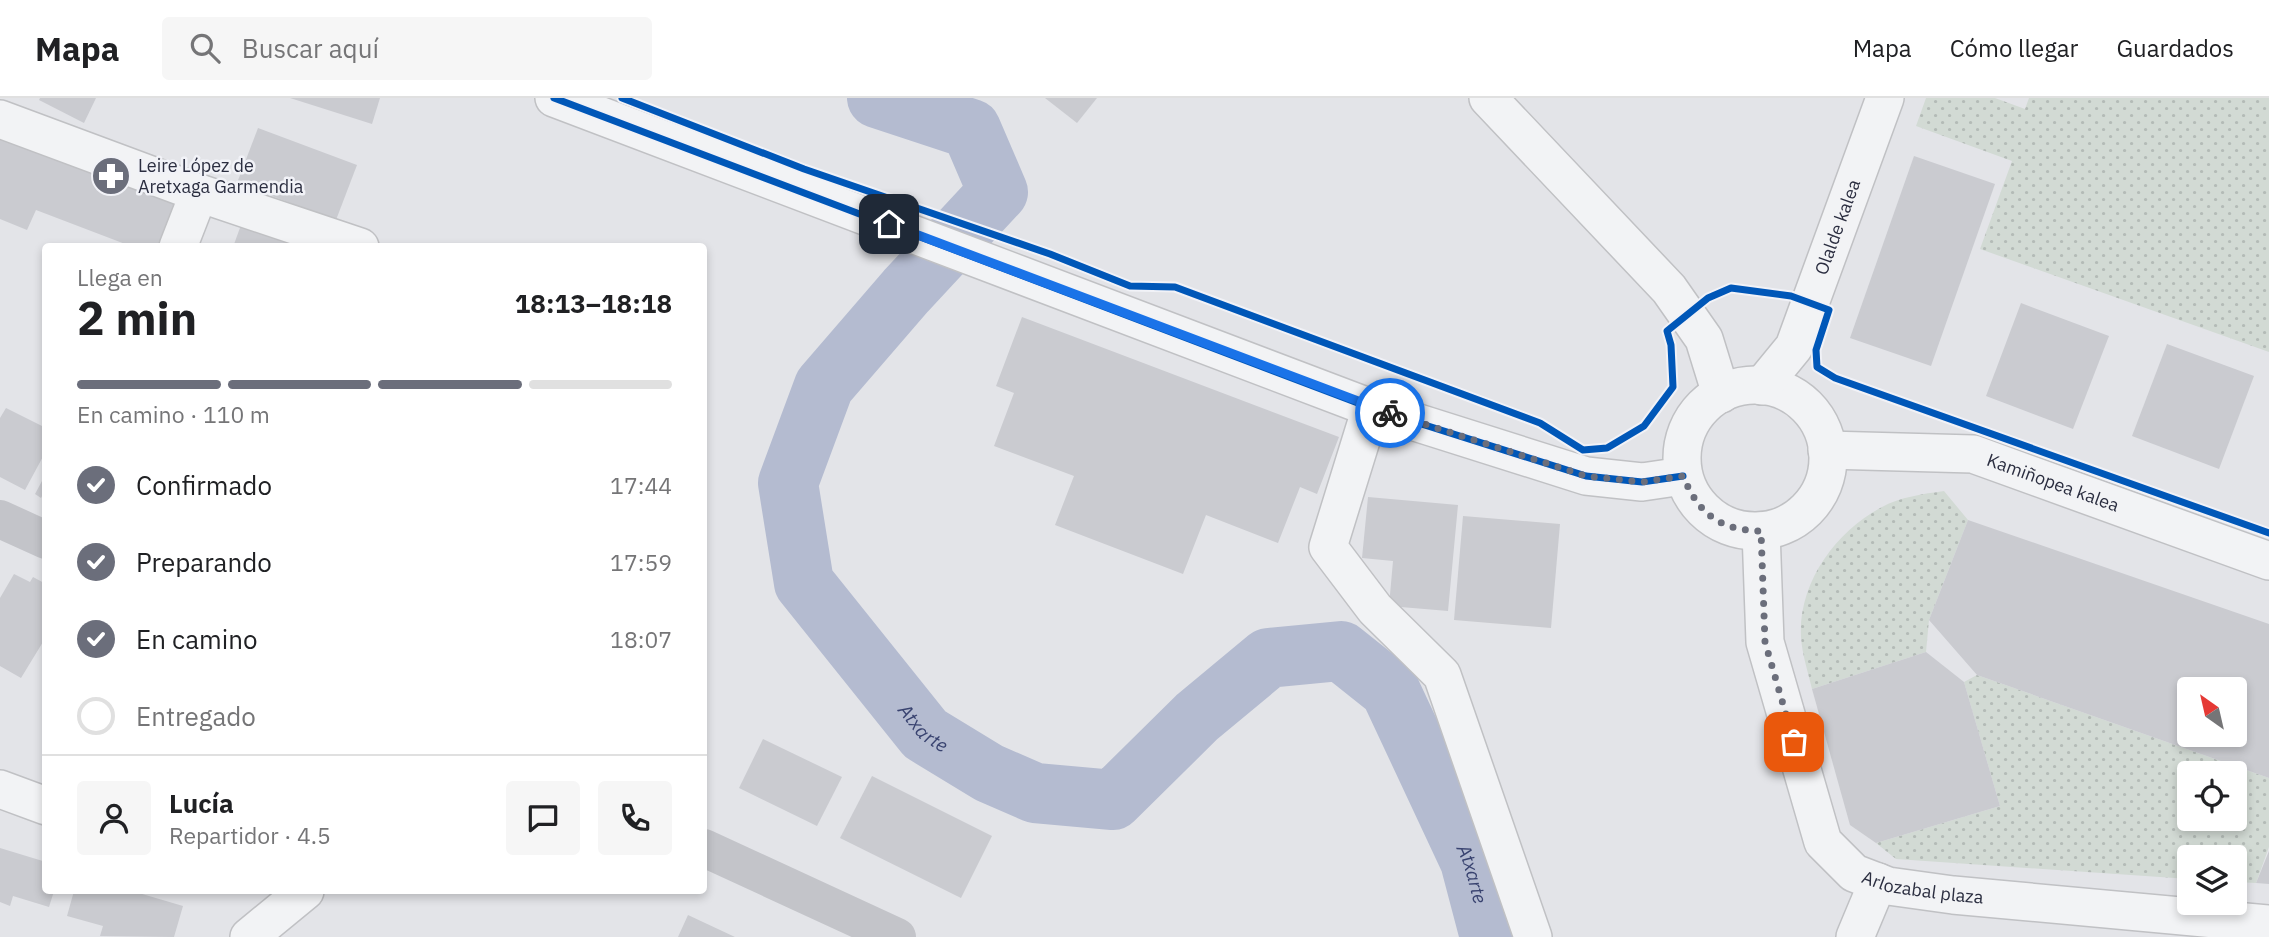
<!DOCTYPE html>
<html lang="es">
<meta charset="utf-8">
<style>
:root{--surface:#fff;--page:#f6f6f6;--text:#202124;--muted:#757577;--line:#e0e0e0;--accent:#6b6e7b}
body{margin:0;font-family:"IBM Plex Sans",sans-serif;background:var(--page);color:var(--text);height:100vh;display:flex;flex-direction:column;font-size:26px;white-space:nowrap}
*{box-sizing:border-box;margin:0}
p{font-size:23px;color:var(--muted)}
.icon{flex:none;width:38px;height:38px;fill:none;stroke:currentColor;stroke-width:2;stroke-linecap:round;stroke-linejoin:round}
.map{position:relative;flex:1;overflow:hidden}
.drawer{position:absolute;left:42px;top:145px;width:665px;height:651px;display:flex;flex-direction:column;background:var(--surface);border-radius:7px;box-shadow:0 4px 10px #0003}
.drawer>*{flex:none}
.needle{width:46px;rotate:326deg}
.buttons{position:absolute;left:2177px;top:579px;display:grid;gap:14px}
.buttons a{display:grid;place-items:center;width:70px;height:70px;border-radius:7px;background:var(--surface);box-shadow:0 4px 10px #0003;font-size:35px}
.pin{position:absolute;display:grid;place-items:center;width:60px;height:60px;color:#fff;margin:-30px;border-radius:14px;box-shadow:0 4px 10px #0006}
.courier{position:absolute;display:grid;place-items:center;width:70px;height:70px;margin:-35px;border:5px solid #1a73e8;border-radius:50%;background:#fff;color:#222;box-shadow:0 2px 9px #0007}
.headline em{font-style:normal;font-weight:700}
.headline div{display:flex;flex-direction:column-reverse}
.headline{display:flex;align-items:center;justify-content:space-between;height:119px;padding:0 35px}
h1{font-size:46px;font-weight:700;line-height:52px}
.bar{display:grid;grid-template-columns:repeat(4,1fr);gap:10px 7px;align-content:center;height:84px;padding:0 35px}
.bar i{height:9px;border-radius:5px;background:var(--line)}
.bar .on{background:var(--accent)}
.bar p{grid-column:span 4}
.line{display:flex;align-items:center;gap:18px;padding:0 35px;border-top:2px solid var(--line)}
.line div{flex:1}
.round{display:grid;place-items:center;flex:none;width:74px;height:74px;border-radius:7px;background:var(--page)}
ol{padding:0 35px;list-style:none}
li{display:flex;align-items:center;gap:21px;height:77px}
li p{margin-inline-start:auto}
li .icon{padding:7px;border-radius:50%;background:var(--accent);color:#fff;stroke-width:4}
li:last-child{color:var(--muted)}
li i{width:38px;height:38px;border:4px solid var(--line);border-radius:50%}
header{display:flex;align-items:center;gap:42px;box-sizing:border-box;height:98px;padding:0 35px;background:var(--surface);border-bottom:2px solid var(--line)}
header strong{font-size:33px}
nav{display:flex;gap:38px;margin-inline-start:auto;font-size:24px}
.search{width:490px;height:63px;background:var(--page);display:flex;align-items:center;gap:18px;box-sizing:border-box;padding:0 24px;border-radius:7px;color:var(--muted);font-size:26px}
.map>svg:first-child{display:block}
</style>
<header>
<strong>Mapa</strong>
<div class="search"><svg class="icon" aria-label="search" viewBox="0 0 24 24"><circle cx="10" cy="10" r="6"/><path d="M15 15l6 6"/></svg>Buscar aquí</div>
<nav><a>Mapa</a><a>Cómo llegar</a><a>Guardados</a></nav>
</header>
<div class="map">
<svg width="2269" height="839" viewBox="0 0 2269 839">
<defs>
<pattern id="green-dots" width="8" height="8" patternUnits="userSpaceOnUse" patternTransform="scale(1.75)"><rect width="8" height="8" fill="#d2dad4"/><path d="M2 2h.1M6 6h.1" fill="none" stroke="#b4bbb7" stroke-width="1.8" stroke-linecap="round"/></pattern>
</defs>
<rect width="100%" height="100%" fill="#e3e4e8"/>
<g fill="url(#green-dots)" fill-rule="evenodd">
<path d="M1926 0H1995L2025 11 2029 0H2269V254L1980 151 2012 63 1916 28Z"/>
<path d="M1944 393 1968 422 1929 522 1926 554 1812 591C1808 574 1802 556 1801 539 1798 485 1836 433 1882 409 1900 399 1923 396 1944 393Z"/>
<path d="M1977 577 2269 680V749L2256 785 2235 784V760H2189V781L1896 761 1876 745 2000 708 1964 584ZM2189 676H2235V721H2189Z"/>
</g>
<g fill="none" stroke-linecap="round" stroke-linejoin="round">
<path stroke="#b4bbd0" stroke-width="60" id="s1" d="M877 0 971 31 998 94 906 193 824 288 788 385 804 485 925 636 989 675 1035 695 1113 702 1197 619 1268 560 1341 553 1390 592 1470 763 1490 839"/>
</g>
<g fill="#cacbd0" fill-rule="evenodd">
<path d="M40 0H96L84 25 39 2Z"/>
<path d="M290 0H380L372 26Z"/>
<path d="M1045 0H1097L1077 25Z"/>
<path d="M258 30 357 67 336 122 237 85Z"/>
<path d="M0 32 185 105 168 149H133L36 112 27 132 0 121Z"/>
<path d="M1914 58 1995 86 1931 268 1850 240Z"/>
<path d="M241 127 298 149H233Z"/>
<path d="M2021 205 2109 238 2073 331 1986 298Z"/>
<path d="M1022 219 1339 339 1317 396 1300 389 1278 445 1206 417 1183 476 1055 427 1074 378 994 348 1014 295 996 288Z"/>
<path d="M2167 246 2254 278 2219 371 2132 338Z"/>
<path d="M6 310 44 329 46 326V353L25 392 0 379V320Z"/>
<path d="M42 383 46 384V391L41 400 35 396Z"/>
<path d="M1368 399 1458 407 1448 513 1389 508 1393 463 1362 460Z"/>
<path d="M1463 418 1560 426 1551 530 1454 522Z"/>
<path d="M1968 422 2269 526V680L1977 577 1929 522ZM2189 592H2235V637H2189Z"/>
<path d="M14 476 30 484 33 479 46 486V539L21 580 0 568V500Z"/>
<path d="M1926 554 1964 584 2000 708 1876 745 1850 727 1812 591Z"/>
<path d="M763 641 842 679 817 728 739 690Z"/>
<path d="M872 678 992 738 961 800 840 740Z"/>
<path d="M0 750 46 764V793H54L49 809 13 798 10 808 0 804Z"/>
<path d="M2269 753V786L2256 785Z"/>
<path d="M74 793H132L183 808 174 839 100 838 103 828 67 818Z"/>
<path d="M688 817 735 839H678Z"/>
</g>
<g fill="none" stroke-linecap="round" stroke-linejoin="round">
<defs>
<g id="street">
<path d="M554 0 1371 310 1586 378 1642 384 1683 378"/>
<path d="M1488 0 1669 191 1704 241 1721 296"/>
<path d="M0 21 199 95 360 149"/>
<path d="M178 149 199 95"/>
<circle cx="1755" cy="360" r="73"/>
<path id="s2" d="M1762 288 1794 249 1885 0"/>
<path d="M1371 310 1328 449 1375 511 1442 577 1533 839"/>
<path id="s3" d="M1827 352 1973 356 2269 463"/>
<path id="s4" d="M1761 433 1765 544 1823 744 1854 775 1888 788 1953 797 2269 826"/>
<path d="M0 691 46 708"/>
<path d="M249 839 305 793"/>
<path d="M1855 839 1878 784"/>
</g>
</defs>
<use href="#street" stroke="#c0c1c4" stroke-width="40"/>
<use href="#street" stroke="#f2f3f5" stroke-width="37"/>
<g stroke="#c3c4c9" stroke-width="38">
<path d="M0 421 46 442"/>
<path d="M704 750 897 839"/>
</g>
<defs>
<g id="cycleway">
<path d="M554 0 1371 310 1586 378 1642 384 1683 378"/>
<path d="M622 0 804 71 1050 156 1130 188 1175 189 1540 325 1583 352 1607 350 1644 328 1673 289 1671 247 1667 233 1708 200 1731 190 1791 198 1829 212 1816 252 1817 269 1835 280 2269 435"/>
</g>
</defs>
<use href="#cycleway" stroke="#f1f2f7" stroke-width="11"/>
<use href="#cycleway" stroke="#0057b8" stroke-width="7"/>
</g>
<g fill="none" stroke-linecap="round" stroke-linejoin="round">
<path stroke="#6b6e7b" stroke-width="7" stroke-dasharray="0 12.6" d="M1390 315 1586 378 1642 384 1683 378C1699 416 1719 432 1761 433L1765 544 1794 644"/>
<path stroke="#1a73e8" stroke-width="9" d="M889 126 1390 315"/>
</g>
<defs>
<symbol id="pharmacy-disc" viewBox="-11 -11 22 22"><circle r="9.5" fill="#6b6e7b" stroke="#f1f2f7"/><path d="M-2-6h4v4h4v4h-4v4h-4v-4h-4v-4h4Z" fill="#fff"/></symbol>
</defs>
<g fill-rule="evenodd">
<use href="#pharmacy-disc" x="89" y="56" width="44" height="44"/>
</g>
<g text-anchor="middle" stroke-width="5" stroke-linejoin="round" paint-order="stroke">
<g font-size="18" fill="#2b2e40" stroke="#f1f2f7" text-anchor="start">
<text x="138" y="74">Leire López de<tspan x="138" dy="21">Aretxaga Garmendia</tspan></text>
</g>
<g font-size="18" fill="#2b2e40" stroke="#f1f2f7">
<text dy="6" stroke="none"><textPath href="#s2" startOffset="178">Olalde kalea</textPath></text>
<text dy="6" stroke="none"><textPath href="#s3" startOffset="231">Kamiñopea kalea</textPath></text>
<text dy="6" stroke="none"><textPath href="#s4" startOffset="434">Arlozabal plaza</textPath></text>
</g>
<g font-size="19" font-style="italic" fill="#394370" stroke="#f1f2f7">
<text dy="7" stroke="none"><textPath href="#s1" startOffset="821">Atxarte</textPath></text>
<text dy="7" stroke="none"><textPath href="#s1" startOffset="1578">Atxarte</textPath></text>
</g>
</g>
</svg>
<div class="buttons">
<a><svg class="needle" viewBox="-14 -14 28 28"><path d="M0-13l5 13h-10z" fill="#e53935"/><path d="M0 13l5-13h-10z" fill="#757577"/></svg></a>
<a><svg class="icon" aria-label="locate" viewBox="0 0 24 24"><circle cx="12" cy="12" r="6"/><path d="M12 2v4M12 18v4M2 12h4M18 12h4"/></svg></a>
<a><svg class="icon" aria-label="layers" viewBox="0 0 24 24"><path d="M12 4l9 5-9 5-9-5zM3 14l9 5 9-5"/></svg></a>
</div>
<div class="pin" style="left:1794px;top:644px;background:#ea580c"><svg class="icon" aria-label="bag" viewBox="0 0 24 24"><path d="M5 8h14l-1 12H6zM9 8a3 3 0 0 1 6 0"/></svg></div>
<div class="pin" style="left:889px;top:126px;background:#1f2937"><svg class="icon" aria-label="home" viewBox="0 0 24 24"><path d="M3 11l9-7 9 7M6 9v11h12V9"/></svg></div>
<div class="courier" style="left:1390px;top:315px"><svg class="icon" aria-label="bike" viewBox="0 0 24 24"><circle cx="6" cy="16" r="4"/><circle cx="18" cy="16" r="4"/><path d="M6 16l4-8h5l3 8M10 8l3 8H6M13 5h3"/></svg></div>
<section class="drawer">
<div class="headline"><div><h1>2 min</h1><p>Llega en</p></div><em>18:13–18:18</em></div>
<div class="bar"><i class="on"></i><i class="on"></i><i class="on"></i><i></i><p>En camino · 110 m</p></div>
<ol>
<li><svg class="icon" aria-label="check" viewBox="0 0 24 24"><path d="M5 12l5 5 9-10"/></svg>Confirmado<p>17:44</p></li>
<li><svg class="icon" aria-label="check" viewBox="0 0 24 24"><path d="M5 12l5 5 9-10"/></svg>Preparando<p>17:59</p></li>
<li><svg class="icon" aria-label="check" viewBox="0 0 24 24"><path d="M5 12l5 5 9-10"/></svg>En camino<p>18:07</p></li>
<li><i></i>Entregado</li>
</ol>
<div class="line" style="height:126px"><a class="round"><svg class="icon" aria-label="person" viewBox="0 0 24 24"><circle cx="12" cy="8" r="4"/><path d="M4 21q1-7 8-7t8 7"/></svg></a><div><b>Lucía</b><p>Repartidor · 4.5</p></div><a class="round"><svg class="icon" aria-label="chat" viewBox="0 0 24 24"><path d="M4 5h16v11H9l-5 4z"/></svg></a><a class="round"><svg class="icon" aria-label="phone" viewBox="0 0 24 24"><path d="M5 4h4l2 5-3 2q2 4 5 5l2-3 5 2v4C11 20 4 13 5 4z"/></svg></a></div>
</section>
</div>
